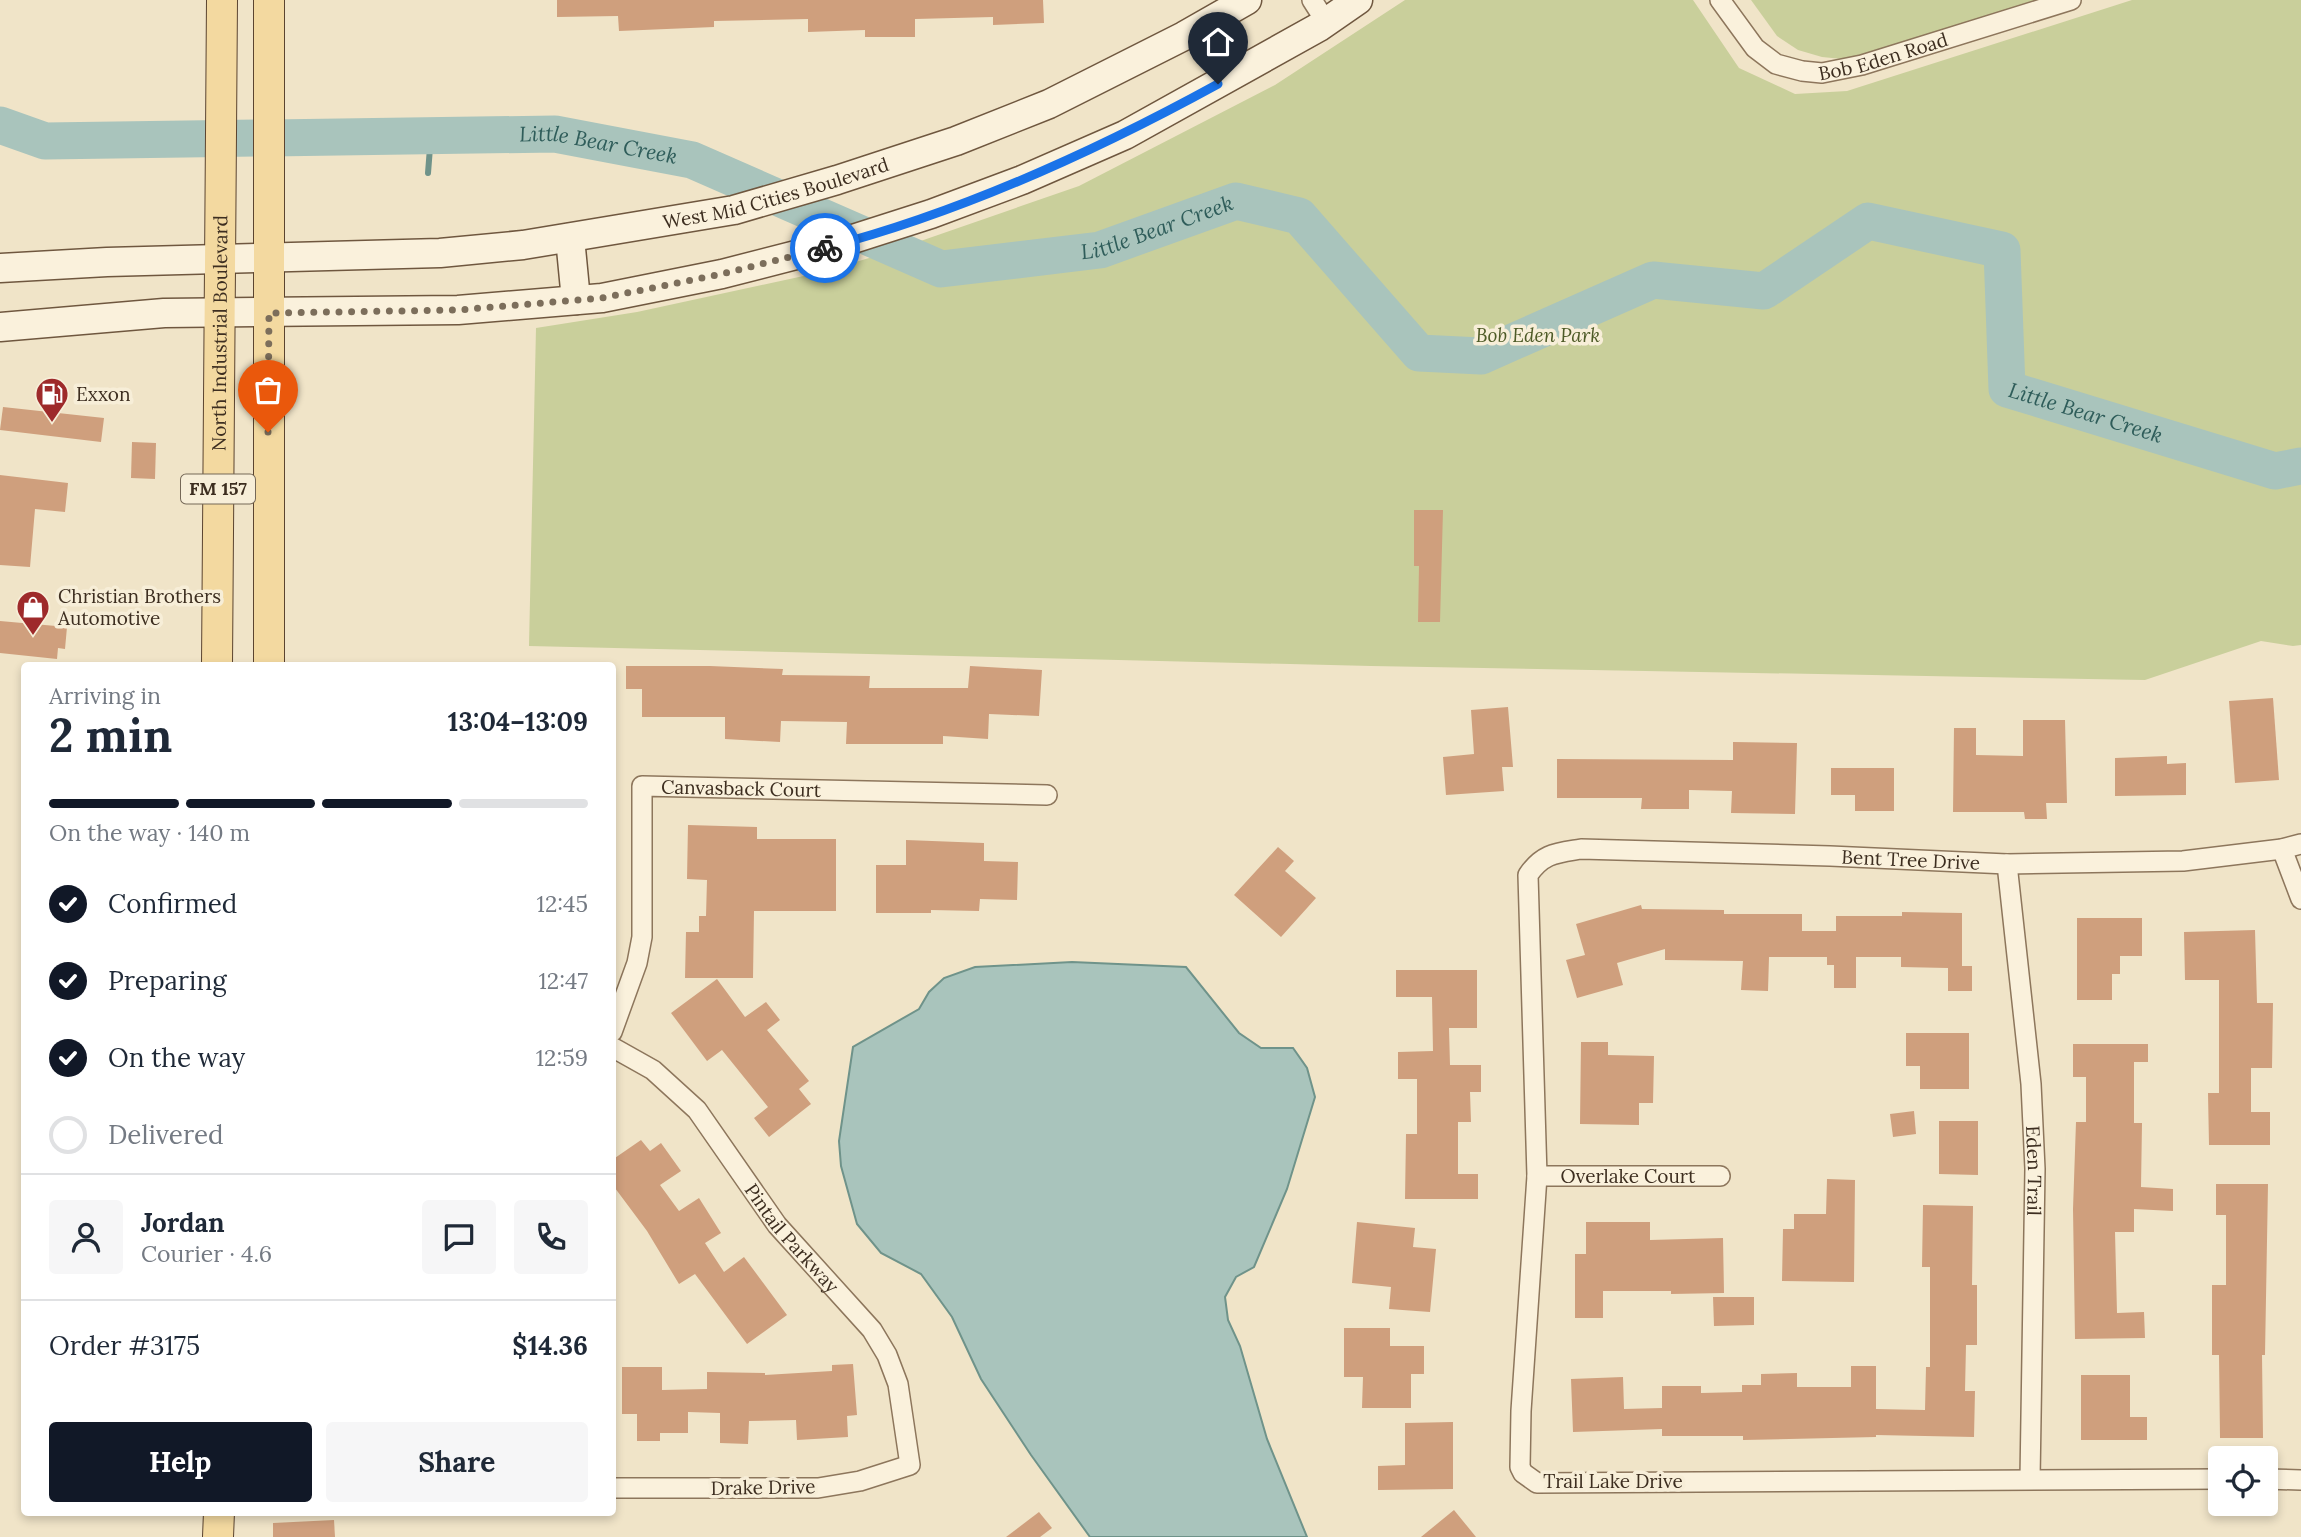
<!DOCTYPE html>
<meta charset="utf-8">
<style>
:root{--surface:#fff;--page:#f6f6f7;--text:#1f2937;--muted:#747a83;--line:#e0e1e3;--accent:#111827}
body{margin:0;font-family:Lora,serif;background:var(--page);color:var(--text);height:100vh;display:flex;flex-direction:column;font-size:26px;white-space:nowrap}
*{box-sizing:border-box;margin:0}
p{font-size:23px;color:var(--muted)}
.icon{flex:none;width:38px;height:38px;fill:none;stroke:currentColor;stroke-width:2;stroke-linecap:round;stroke-linejoin:round}
.map{position:relative;flex:1;overflow:hidden}
.drawer{position:absolute;left:21px;top:662px;width:595px;height:854px;display:flex;flex-direction:column;background:var(--surface);border-radius:7px;box-shadow:0 4px 10px #0003}
.drawer>*{flex:none}
.buttons{position:absolute;left:2208px;top:1446px;display:grid;gap:14px}
.buttons a{display:grid;place-items:center;width:70px;height:70px;border-radius:7px;background:var(--surface);box-shadow:0 4px 10px #0003;font-size:35px}
.pin{position:absolute;display:grid;place-items:center;width:60px;height:60px;color:#fff;margin:-72px -30px;border-radius:50% 50% 50% 0;rotate:-45deg;box-shadow:0 0 7px #0007}
.pin .icon{rotate:45deg}
.courier{position:absolute;display:grid;place-items:center;width:70px;height:70px;margin:-35px;border:5px solid #1a73e8;border-radius:50%;background:#fff;color:#222;box-shadow:0 2px 9px #0007}
.head em{font-style:normal;font-weight:700}
.head div{display:flex;flex-direction:column-reverse}
.head{display:flex;align-items:center;justify-content:space-between;height:119px;padding:0 28px}
h1{font-size:46px;font-weight:700;line-height:52px}
.bar{display:grid;grid-template-columns:repeat(4,1fr);gap:10px 7px;align-content:center;height:84px;padding:0 28px}
.bar i{height:9px;border-radius:5px;background:var(--line)}
.bar .selected{background:var(--accent)}
.bar p{grid-column:span 4}
.line{display:flex;align-items:center;gap:18px;padding:0 28px;border-top:2px solid var(--line)}
.line div{flex:1}
.round{display:grid;place-items:center;flex:none;width:74px;height:74px;border-radius:7px;background:var(--page)}
ol{padding:0 28px;list-style:none}
li{display:flex;align-items:center;gap:21px;height:77px}
li p{margin-inline-start:auto}
li .icon{padding:7px;border-radius:50%;background:var(--accent);color:#fff;stroke-width:4}
li:last-child{color:var(--muted)}
li i{width:38px;height:38px;border:4px solid var(--line);border-radius:50%}
.action{display:flex;gap:14px;margin-top:auto;padding:14px 28px}
.action a{flex:1;height:80px;border-radius:7px;background:var(--accent);color:#fff;font-size:28px;font-weight:700;line-height:80px;text-align:center}
.action a+a{background:var(--page);color:var(--text)}
.map>svg:first-child{display:block}
</style>
<div class="map">
<svg width="2301" height="1537" viewBox="0 0 2301 1537">
<rect width="100%" height="100%" fill="#f0e4c8"/>
<g fill="#c9cf9b">
<path d="M1405 0H1693L1739 68 1795 94 1847 91 2132 0H2301V645L2293 646 2261 641 2145 680 1371 666 529 646 536 328 637 312 822 272 886 253 1079 186 1275 85Z"/>
<path d="M1751 0H2045L1880 52 1842 59 1822 57 1798 50 1777 36Z"/>
</g>
<path fill="#a9c4bc" stroke="#6f938a" stroke-width="2" d="M1072 962 1186 967 1239 1033 1261 1048H1293L1307 1068 1315 1097 1287 1189 1254 1267 1236 1277 1225 1297 1228 1320 1240 1346 1267 1439 1307 1537H1090L1031 1455 981 1379 952 1317 921 1274 881 1253 857 1224 841 1166 839 1141 853 1047 919 1009 929 992 944 978 975 967Z"/>
<g fill="none" stroke-linecap="round" stroke-linejoin="round">
<path stroke="#6f938a" stroke-width="6" d="M428 173 431 135"/>
<path stroke="#a9c4bc" stroke-width="37" id="s1" d="M0 125 45 141 555 134 692 160 941 269 1100 250 1236 201 1299 216 1419 353 1481 356 1653 280 1764 291 1868 221 2002 250 2007 389 2275 471 2301 466"/>
</g>
<g fill="#cf9f7d">
<path d="M557 0H1043L1044 23 993 25V17L915 19V37H865V30L808 32V19L714 21V27L619 31 618 16 557 17Z"/>
<path d="M3 407 104 418 101 442 0 430Z"/>
<path d="M132 442 156 443 155 479 131 478Z"/>
<path d="M0 475 68 483 65 512 35 509 30 567 0 565Z"/>
<path d="M1414 510H1443L1440 622H1418L1419 566H1414Z"/>
<path d="M0 621 67 627 65 649 58 648 57 659 0 653Z"/>
<path d="M626 666H710L783 669 782 675 870 676 869 688H968L970 666 1042 670 1039 716 989 714 988 739 943 736V744H846L847 722 781 721 780 742 725 739V717H642V689H626Z"/>
<path d="M2273 698 2279 780 2235 783 2229 701Z"/>
<path d="M1508 707 1513 767H1502L1504 791 1446 795 1443 757 1474 754 1471 710Z"/>
<path d="M2023 720H2065L2067 803H2046L2047 819H2025L2024 812H1953L1954 728H1976V755L2023 756Z"/>
<path d="M1733 742 1797 743 1795 814 1731 813 1732 791 1689 790V809H1641L1642 798H1557V759L1733 760Z"/>
<path d="M2167 756V764L2186 763V795L2115 796V758Z"/>
<path d="M1831 768H1894V811H1855V795H1831Z"/>
<path d="M688 825 757 827V839H836V911H754L753 978H685L686 932H699V916H706L707 880 687 879Z"/>
<path d="M906 840 984 843V861L1018 862 1017 900 980 899 979 911 931 910V913H876V865H906Z"/>
<path d="M1278 847 1294 861 1285 871 1316 898 1281 937 1234 895Z"/>
<path d="M1641 905 1642 909 1724 910V914H1802V931H1836V916H1902V912L1962 913V966H1972V991H1948V968L1901 967V957H1856V988H1834V965H1827V957H1769L1768 991 1741 990 1743 961 1665 960V949L1617 963 1623 985 1577 998 1566 960 1585 955 1576 924Z"/>
<path d="M2077 918H2142V956H2120V974H2112V1000H2077Z"/>
<path d="M2255 930 2257 1003H2273L2272 1068H2251V1112H2270V1145H2209L2208 1093H2219V980H2185L2184 932Z"/>
<path d="M1396 970H1477V1028H1449L1450 1065H1481V1092H1470L1471 1122H1458V1174H1478V1199H1405L1406 1134H1417V1079H1398V1052L1433 1051 1432 997H1396Z"/>
<path d="M717 979 745 1017 766 1002 780 1020 767 1030 809 1081 799 1089 811 1104 769 1137 754 1118 768 1107 722 1050 707 1061 671 1013Z"/>
<path d="M1906 1033H1969V1089H1920V1066H1906Z"/>
<path d="M1581 1042H1608V1055L1654 1056 1653 1103H1639V1125L1580 1124Z"/>
<path d="M2073 1044H2148V1062H2134V1123H2142L2141 1187 2173 1189V1211L2134 1209V1232H2115L2117 1313 2144 1312 2145 1338 2075 1339 2073 1209 2076 1122H2086V1077H2073Z"/>
<path d="M1914 1111 1916 1134 1893 1137 1890 1114Z"/>
<path d="M1939 1121H1978V1175L1939 1174Z"/>
<path d="M641 1140 650 1151 661 1143 681 1171 660 1185 679 1211 699 1198 721 1233 705 1243 724 1272 744 1257 787 1315 747 1344 695 1274 679 1284 647 1231 612 1184V1160Z"/>
<path d="M1827 1179 1855 1180 1854 1282 1782 1281 1783 1229H1794V1214H1826Z"/>
<path d="M2216 1184H2268L2265 1355H2262L2263 1438H2220L2219 1355H2212V1285H2226V1215H2216Z"/>
<path d="M1923 1205 1973 1206 1972 1285H1977V1345H1966L1965 1391H1975L1974 1437 1876 1435V1437L1743 1440V1436H1662V1429L1573 1432 1571 1379 1623 1377 1624 1409 1662 1408V1386H1701V1393L1742 1392V1385H1761V1374L1797 1373V1387H1851V1366H1876V1409L1925 1410 1926 1367H1930V1267H1922Z"/>
<path d="M1357 1222 1415 1228 1413 1247 1436 1249 1430 1312 1389 1309 1391 1287 1352 1283Z"/>
<path d="M1586 1222H1650V1240L1723 1238 1724 1293 1671 1294V1291H1603V1318H1575V1254H1586Z"/>
<path d="M1713 1297H1754V1325L1714 1326Z"/>
<path d="M1344 1328H1390V1346H1424V1374H1411V1408H1362L1363 1377H1344Z"/>
<path d="M853 1364 857 1415 847 1416 848 1437 797 1440 796 1420 749 1421 748 1444 720 1443V1413L688 1412V1433H660V1441H637V1414H622V1367H662V1390L707 1389V1372L765 1373V1375L832 1371V1365Z"/>
<path d="M2081 1375H2130V1417H2147V1440H2081Z"/>
<path d="M1453 1422V1489L1378 1490V1466L1405 1465V1423Z"/>
<path d="M1454 1510 1476 1537H1421Z"/>
<path d="M1039 1512 1052 1528 1040 1537H1006Z"/>
<path d="M334 1520 335 1537H273V1523Z"/>
</g>
<g fill="none" stroke-linecap="round" stroke-linejoin="round">
<defs>
<g id="street">
<path d="M1312 0 1326 22"/>
<path id="s2" d="M1720 0 1755 48 1776 64 1802 71 1822 73 1862 65 2071 0"/>
<path d="M2282 849 2301 899"/>
<path id="s3" d="M2007 864 2031 1084 2035 1169 2030 1479"/>
<path id="s4" d="M612 1032 637 963 642 937V786L1047 795"/>
<path id="s5" d="M612 1047 653 1070 697 1110 777 1225 872 1330 887 1355 898 1384 910 1465 860 1481 818 1488H612"/>
<path id="s6" d="M1537 1176H1720"/>
<path id="s7" d="M2221 1479 1537 1483 1523 1473 1520 1467 1521 1411 1537 1176 1528 875C1543 853 1557 853 1581 849L1830 856 2007 864 2183 861 2282 849 2301 844"/>
<path d="M2266 1479 2301 1480"/>
</g>
<g id="secondary">
<path d="M570 238 576 300"/>
<path id="s8" d="M0 268 107 262 440 253 523 245 734 210 837 180 956 141 1049 104 1184 36 1247 0"/>
<path d="M0 327 164 313 458 310 602 298 722 274 831 246 931 214 1022 180 1125 135 1319 27 1358 0"/>
</g>
<g id="primary">
<path id="s9" d="M217 665 222 0"/>
<path d="M269 665V0"/>
<path d="M218 1537 219 1512"/>
</g>
</defs>
<use href="#street" stroke="#8d765c" stroke-width="22"/>
<use href="#secondary" stroke="#6f573f" stroke-width="31"/>
<use href="#primary" stroke="#5b4430" stroke-width="32"/>
<use href="#street" stroke="#faf1dc" stroke-width="19"/>
<use href="#secondary" stroke="#faf1dc" stroke-width="28"/>
<use href="#primary" stroke="#f3d9a0" stroke-width="30"/>
</g>
<g fill="none" stroke-linecap="round" stroke-linejoin="round">
<path stroke="#7c6e5b" stroke-width="7" stroke-dasharray="0 12.6" d="M268 432 269 313 458 310 602 298 722 274 825 248"/>
<path stroke="#1a73e8" stroke-width="9" d="M825 248C963 212 1094 152 1218 84"/>
</g>
<defs>
<symbol id="fuel-pin" viewBox="-11 -11 22 30"><path d="M0 17L-7.5 6A9.5 9.5 0 1 1 7.5 6Z" fill="#9e2a2b" stroke="#f7eed8"/><path d="M-5.5-6h7V0h2V4h1.3V-2.5L3-4.5l.8-.8L6-3V5H2.5V1h-1V6h-7ZM-4.2-4.7v3.2H.2V-4.7Z" fill="#fff"/></symbol>
<symbol id="shop-pin" viewBox="-11 -11 22 30"><path d="M0 17L-7.5 6A9.5 9.5 0 1 1 7.5 6Z" fill="#9e2a2b" stroke="#f7eed8"/><path d="M-5-2.5h2.3a2.7 3.5 0 0 1 5.4 0H5L5.5 6h-11ZM-1.5-2.5h3a1.5 2.3 0 0 0-3 0Z" fill="#fff"/></symbol>
</defs>
<g fill-rule="evenodd">
<use href="#fuel-pin" x="33" y="375" width="38" height="52"/>
<use href="#shop-pin" x="14" y="588" width="38" height="52"/>
</g>
<g text-anchor="middle" stroke-width="7" stroke-linejoin="round" paint-order="stroke">
<rect fill="#f7eed8" stroke="#756857" stroke-width="2" x="181" y="474.5" width="74" height="29" rx="5"/>
<g font-size="18" font-weight="bold" fill="#3d2e20">
<text x="218" y="495">FM 157</text>
</g>
<g font-size="19" fill="#3d2e20" stroke="#f7eed8">
<text dy="7" stroke="none"><textPath href="#s2" startOffset="196">Bob Eden Road</textPath></text>
<text dy="7" stroke="none"><textPath href="#s8" startOffset="782">West Mid Cities Boulevard</textPath></text>
<text dy="7" stroke="none"><textPath href="#s9" startOffset="332">North Industrial Boulevard</textPath></text>
<text dy="7" stroke="none"><textPath href="#s4" startOffset="350">Canvasback Court</textPath></text>
<text dy="7" stroke="none"><textPath href="#s7" startOffset="1692">Bent Tree Drive</textPath></text>
<text dy="7" stroke="none"><textPath href="#s3" startOffset="308">Eden Trail</textPath></text>
<text dy="7" stroke="none"><textPath href="#s6" startOffset="91">Overlake Court</textPath></text>
<text dy="7" stroke="none"><textPath href="#s5" startOffset="266">Pintail Parkway</textPath></text>
<text x="1613" y="1488">Trail Lake Drive</text>
<text transform="translate(763 1487) rotate(-1)" y="7">Drake Drive</text>
</g>
<g font-size="19" font-style="italic" fill="#4d5a26" stroke="#f7eed8">
<text x="1538" y="342">Bob Eden Park</text>
</g>
<g font-size="19" fill="#3d2e20" stroke="#f7eed8" text-anchor="start">
<text x="76" y="401">Exxon</text>
<text x="58" y="603">Christian Brothers<tspan x="58" dy="22">Automotive</tspan></text>
</g>
<g font-size="21" font-style="italic" fill="#2f5d5a" stroke="#f7eed8">
<text dy="7" stroke="none"><textPath href="#s1" startOffset="602">Little Bear Creek</textPath></text>
<text dy="7" stroke="none"><textPath href="#s1" startOffset="1190">Little Bear Creek</textPath></text>
<text dy="7" stroke="none"><textPath href="#s1" startOffset="2366">Little Bear Creek</textPath></text>
</g>
</g>
</svg>
<div class="buttons">
<a><svg class="icon" aria-label="locate" viewBox="0 0 24 24"><circle cx="12" cy="12" r="6"/><path d="M12 2v4M12 18v4M2 12h4M18 12h4"/></svg></a>
</div>
<div class="pin" style="left:268px;top:432px;background:#ea580c"><svg class="icon" aria-label="bag" viewBox="0 0 24 24"><path d="M5 8h14l-1 12H6zM9 8a3 3 0 0 1 6 0"/></svg></div>
<div class="pin" style="left:1218px;top:84px;background:#1f2937"><svg class="icon" aria-label="home" viewBox="0 0 24 24"><path d="M3 11l9-7 9 7M6 9v11h12V9"/></svg></div>
<div class="courier" style="left:825px;top:248px"><svg class="icon" aria-label="bike" viewBox="0 0 24 24"><circle cx="6" cy="16" r="4"/><circle cx="18" cy="16" r="4"/><path d="M6 16l4-8h5l3 8M10 8l3 8H6M13 5h3"/></svg></div>
<section class="drawer">
<div class="head"><div><h1>2 min</h1><p>Arriving in</p></div><em>13:04–13:09</em></div>
<div class="bar"><i class="selected"></i><i class="selected"></i><i class="selected"></i><i></i><p>On the way · 140 m</p></div>
<ol>
<li><svg class="icon" aria-label="check" viewBox="0 0 24 24"><path d="M5 12l5 5 9-10"/></svg>Confirmed<p>12:45</p></li>
<li><svg class="icon" aria-label="check" viewBox="0 0 24 24"><path d="M5 12l5 5 9-10"/></svg>Preparing<p>12:47</p></li>
<li><svg class="icon" aria-label="check" viewBox="0 0 24 24"><path d="M5 12l5 5 9-10"/></svg>On the way<p>12:59</p></li>
<li><i></i>Delivered</li>
</ol>
<div class="line" style="height:126px"><a class="round"><svg class="icon" aria-label="person" viewBox="0 0 24 24"><circle cx="12" cy="8" r="4"/><path d="M4 21q1-7 8-7t8 7"/></svg></a><div><b>Jordan</b><p>Courier · 4.6</p></div><a class="round"><svg class="icon" aria-label="chat" viewBox="0 0 24 24"><path d="M4 5h16v11H9l-5 4z"/></svg></a><a class="round"><svg class="icon" aria-label="phone" viewBox="0 0 24 24"><path d="M5 4h4l2 5-3 2q2 4 5 5l2-3 5 2v4C11 20 4 13 5 4z"/></svg></a></div>
<div class="line" style="height:91px"><div>Order #3175</div><b>$14.36</b></div>
<div class="action"><a>Help</a><a>Share</a></div>
</section>
</div>
